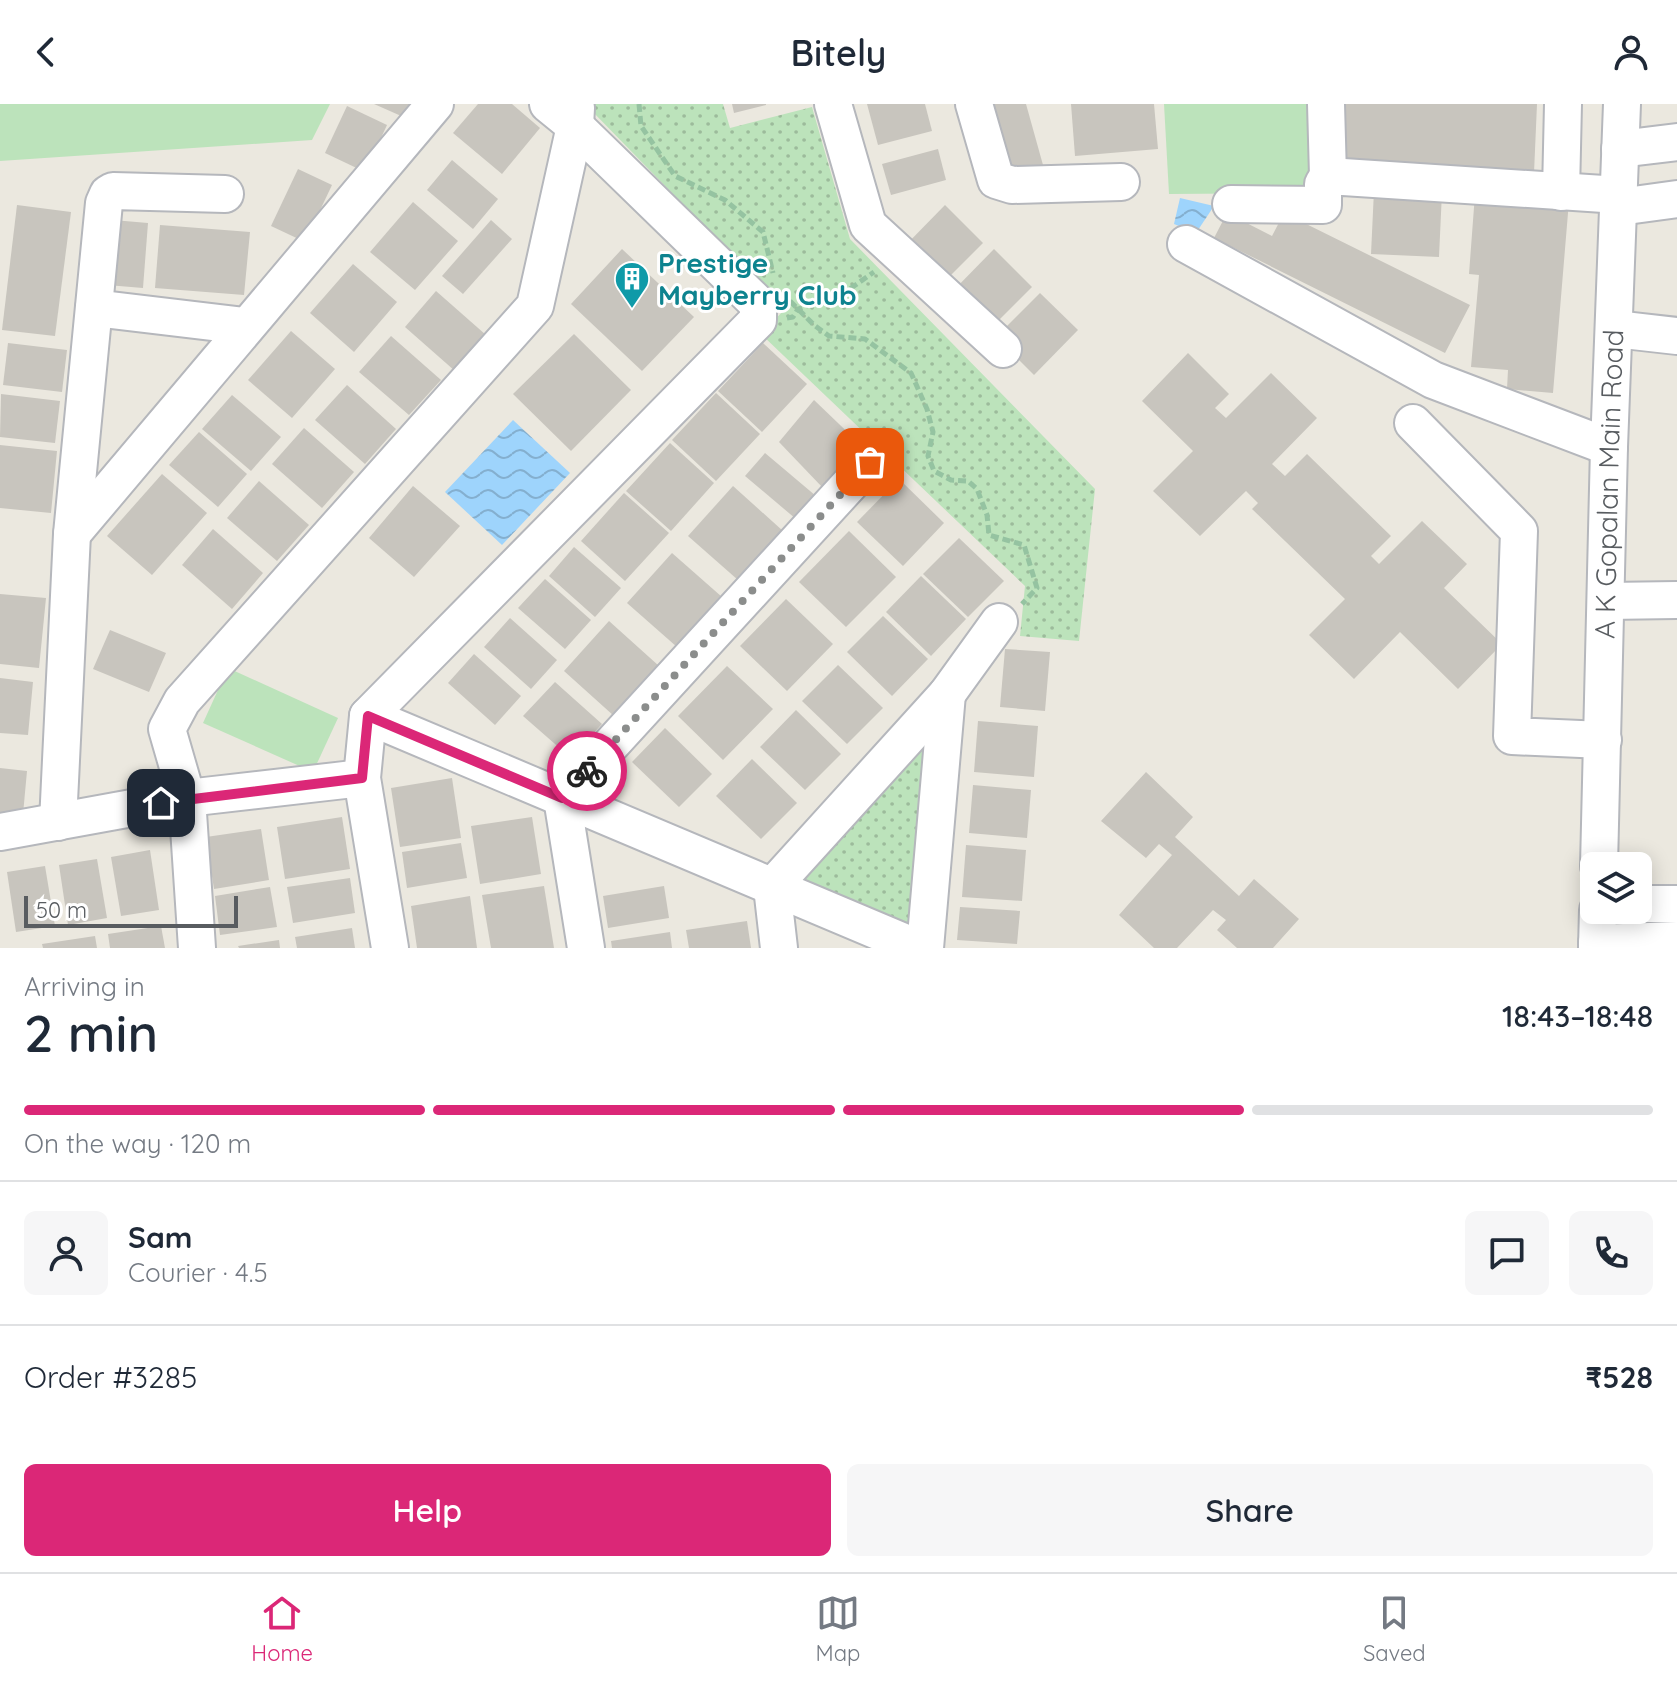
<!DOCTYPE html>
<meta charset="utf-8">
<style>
:root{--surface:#fff;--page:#f6f6f7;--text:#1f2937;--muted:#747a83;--line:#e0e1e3;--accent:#db2777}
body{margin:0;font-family:Quicksand,sans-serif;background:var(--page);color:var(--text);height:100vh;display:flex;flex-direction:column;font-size:30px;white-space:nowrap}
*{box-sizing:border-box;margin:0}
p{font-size:26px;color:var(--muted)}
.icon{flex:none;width:44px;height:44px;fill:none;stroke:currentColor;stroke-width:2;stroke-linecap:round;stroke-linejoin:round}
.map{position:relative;height:844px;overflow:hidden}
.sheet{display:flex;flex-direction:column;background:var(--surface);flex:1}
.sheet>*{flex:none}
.fabs{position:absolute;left:1580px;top:748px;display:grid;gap:16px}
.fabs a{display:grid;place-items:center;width:72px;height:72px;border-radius:12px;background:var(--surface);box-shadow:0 4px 20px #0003;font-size:40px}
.scale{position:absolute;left:24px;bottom:20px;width:214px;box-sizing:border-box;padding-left:8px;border:4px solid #585c60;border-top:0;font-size:22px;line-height:28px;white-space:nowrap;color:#585c60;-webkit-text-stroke:6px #fff;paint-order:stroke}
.pin{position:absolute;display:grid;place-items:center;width:68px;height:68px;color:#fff;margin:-34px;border-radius:16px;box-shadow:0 4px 12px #0006}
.courier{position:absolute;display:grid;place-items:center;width:80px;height:80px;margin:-40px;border:6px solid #db2777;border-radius:50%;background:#fff;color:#222;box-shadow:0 2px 10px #0007}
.overview em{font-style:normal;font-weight:600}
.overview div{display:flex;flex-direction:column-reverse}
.overview{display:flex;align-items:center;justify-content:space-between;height:136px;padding:0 24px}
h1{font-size:52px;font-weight:600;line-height:60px}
.bar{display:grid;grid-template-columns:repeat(4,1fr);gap:12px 8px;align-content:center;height:96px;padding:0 24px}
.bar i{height:10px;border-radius:6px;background:var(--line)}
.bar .current{background:var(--accent)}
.bar p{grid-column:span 4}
.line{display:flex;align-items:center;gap:20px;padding:0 24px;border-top:2px solid var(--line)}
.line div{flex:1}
.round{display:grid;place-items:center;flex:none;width:84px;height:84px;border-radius:12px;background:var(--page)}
.cta{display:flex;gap:16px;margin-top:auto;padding:16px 24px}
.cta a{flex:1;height:92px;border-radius:12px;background:var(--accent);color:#fff;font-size:32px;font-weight:600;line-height:92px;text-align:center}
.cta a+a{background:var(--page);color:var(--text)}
header{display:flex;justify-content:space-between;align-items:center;height:104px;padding:0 24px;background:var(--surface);font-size:36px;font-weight:600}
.tab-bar{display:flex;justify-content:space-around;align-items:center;height:112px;border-top:2px solid var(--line);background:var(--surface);font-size:22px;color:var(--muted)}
.tab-bar a{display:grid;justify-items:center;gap:4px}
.tab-bar .current{color:var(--accent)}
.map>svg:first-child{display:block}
</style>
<header><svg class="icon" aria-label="back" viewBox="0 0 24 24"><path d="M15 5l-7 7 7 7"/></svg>Bitely<svg class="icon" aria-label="person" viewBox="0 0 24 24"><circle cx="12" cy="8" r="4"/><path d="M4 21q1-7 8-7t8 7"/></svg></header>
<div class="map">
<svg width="1677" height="844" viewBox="0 0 1677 844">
<defs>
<pattern id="park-dots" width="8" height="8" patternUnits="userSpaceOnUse" patternTransform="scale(2)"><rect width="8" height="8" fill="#bce3bb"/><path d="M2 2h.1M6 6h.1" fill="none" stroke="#9cbb9b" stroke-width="1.8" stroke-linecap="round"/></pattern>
<pattern id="water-waves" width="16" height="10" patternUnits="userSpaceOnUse" patternTransform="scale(2)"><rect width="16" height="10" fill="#9ed4fc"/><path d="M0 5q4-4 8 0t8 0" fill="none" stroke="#84afcf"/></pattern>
</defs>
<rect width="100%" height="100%" fill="#ebe8df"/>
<g fill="#bce3bb">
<path d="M0 0H330L312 36 0 57Z"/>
<path d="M1164 0H1322L1321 89 1169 90Z"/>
<path d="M228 564 338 614 313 668 203 619Z"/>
</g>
<g fill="url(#park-dots)">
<path d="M592 0H723L730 24 812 3 850 135 1095 385 1079 537 1020 532 1025 482 761 230 785 205 591 6Z"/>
<path d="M931 624 913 823 803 777Z"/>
</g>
<g fill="url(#water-waves)">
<path d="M1180 94 1214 102 1196 129 1174 120Z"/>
<path d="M513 316 570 369 502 441 445 388Z"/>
</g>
<g fill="#c8c5be">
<path d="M374 0H415L408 15Z"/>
<path d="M478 0H512L540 24 502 70 453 29Z"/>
<path d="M732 0H766V1L734 9Z"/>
<path d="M867 0H925L932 27 878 41Z"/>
<path d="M982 0H1026L1043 61 1002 72Z"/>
<path d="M1071 0H1154L1158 45 1075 52Z"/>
<path d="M1346 0H1537L1534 69 1344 63Z"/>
<path d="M347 2 387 21 365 68 325 49Z"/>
<path d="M938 45 946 76 891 91 882 60Z"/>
<path d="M452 56 498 95 473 125 427 86Z"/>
<path d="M298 65 332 81 305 138 271 122Z"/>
<path d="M1374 86 1442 88 1439 153 1371 150Z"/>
<path d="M1475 90 1569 97 1553 289 1507 285 1508 266 1471 263 1479 171 1469 170Z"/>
<path d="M413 98 458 137 415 186 370 148Z"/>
<path d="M17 101 71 108 55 232 2 226Z"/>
<path d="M945 101 983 139 939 183 901 146Z"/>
<path d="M1227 109 1272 132 1284 109 1470 201 1445 249 1214 134Z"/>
<path d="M113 116 148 119 143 184 107 181Z"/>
<path d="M491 116 512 135 463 190 442 172Z"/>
<path d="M160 121 250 128 244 191 155 184Z"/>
<path d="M622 145 694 213 642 267 571 200Z"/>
<path d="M994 145 1032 183 988 227 950 190Z"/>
<path d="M353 160 397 198 354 248 310 209Z"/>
<path d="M436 187 486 231 455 267 405 223Z"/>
<path d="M1040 189 1078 226 1034 271 996 233Z"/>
<path d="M291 227 335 265 292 314 248 276Z"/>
<path d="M574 230 631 286 571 347 513 290Z"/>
<path d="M391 232 441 276 409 311 359 268Z"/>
<path d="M8 239 67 246 62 288 3 281Z"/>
<path d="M763 239 807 280 762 328 718 287Z"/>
<path d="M1188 249 1229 290 1215 304 1226 314 1271 269 1317 314 1272 360 1285 372 1307 350 1391 432 1371 452 1379 460 1422 417 1467 460 1444 484 1502 540 1458 585 1400 528 1354 575 1309 531 1345 495 1252 405 1258 399 1246 387 1200 432 1153 387 1193 347 1142 297Z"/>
<path d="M347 281 396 325 365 360 315 316Z"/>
<path d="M716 289 760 330 716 377 672 336Z"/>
<path d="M1 290 60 297 55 339 0 333Z"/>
<path d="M232 291 281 333 251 367 202 325Z"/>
<path d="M814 296 863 343 823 384 779 338Z"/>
<path d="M304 324 354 368 322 404 272 360Z"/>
<path d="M199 328 247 370 218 403 169 361Z"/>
<path d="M670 339 714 379 671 427 626 387Z"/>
<path d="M0 341 57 347 51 409 0 404Z"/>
<path d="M765 349 816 392 796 415 745 372Z"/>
<path d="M162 370 207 409 152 471 107 432Z"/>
<path d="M899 375 944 419 903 462 857 418Z"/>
<path d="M259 377 309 421 277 457 227 414Z"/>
<path d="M413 382 460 422 414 473 369 434Z"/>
<path d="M733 382 783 427 738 476 688 432Z"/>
<path d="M624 389 669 429 625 477 581 437Z"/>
<path d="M213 425 263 469 232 505 182 461Z"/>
<path d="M849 427 896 473 846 523 799 478Z"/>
<path d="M959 434 1004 477 968 513 923 470Z"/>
<path d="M574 443 621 484 595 513 549 472Z"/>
<path d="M672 449 722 493 677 543 627 499Z"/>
<path d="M921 472 966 515 931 552 886 508Z"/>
<path d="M545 475 591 516 565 545 518 504Z"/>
<path d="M0 490 46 494 39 564 0 560Z"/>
<path d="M786 495 833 540 787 587 740 542Z"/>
<path d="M883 512 928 555 892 592 847 548Z"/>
<path d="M510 514 557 556 531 585 484 543Z"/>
<path d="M609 517 659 562 614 612 564 567Z"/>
<path d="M110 526 166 549 149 588 93 565Z"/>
<path d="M1005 545 1050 548 1045 607 1000 603Z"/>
<path d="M474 550 521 592 495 621 448 579Z"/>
<path d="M838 561 883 604 847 640 802 597Z"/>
<path d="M727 562 773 605 723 656 678 612Z"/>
<path d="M0 574 33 578 28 631 0 629Z"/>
<path d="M555 578 602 620 571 654 523 612Z"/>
<path d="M796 606 841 650 805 686 760 643Z"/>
<path d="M978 617 1038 622 1034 673 974 668Z"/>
<path d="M665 624 712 670 679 703 632 658Z"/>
<path d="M752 655 797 699 761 735 716 692Z"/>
<path d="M0 664 27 667 22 721 0 719Z"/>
<path d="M1146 668 1193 713 1175 733 1239 792 1254 775 1299 815 1273 844H1237L1217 826 1226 816 1213 806 1177 844H1154L1119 811 1172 751 1159 740 1146 754 1101 717Z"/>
<path d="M452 674 461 734 400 743 391 684Z"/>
<path d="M973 681 1031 686 1027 734 969 729Z"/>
<path d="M342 713 350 765 285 775 277 723Z"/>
<path d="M532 713 541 770 480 780 471 722Z"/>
<path d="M261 725 269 776 214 785 206 733Z"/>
<path d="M461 739 467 774 407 784 402 748Z"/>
<path d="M966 741 1026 746 1022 797 962 793Z"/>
<path d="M150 746 159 806 121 812 111 753Z"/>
<path d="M97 755 107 814 68 821 59 761Z"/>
<path d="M45 762 55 822 16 828 7 768Z"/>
<path d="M350 774 355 809 293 819 287 783Z"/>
<path d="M544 782 554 844H491L482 791Z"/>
<path d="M664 782 669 814 608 824 603 792Z"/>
<path d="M270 783 277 823 220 831 215 792Z"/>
<path d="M470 792 477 844H417L411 802Z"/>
<path d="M960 803 1020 807 1017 840 957 836Z"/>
<path d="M747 817 751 844H689L686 826Z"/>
<path d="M161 822 165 844H110L108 830Z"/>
<path d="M352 824 355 844H297L295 833Z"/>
<path d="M670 828 672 844H612L611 837Z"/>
<path d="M95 832 97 844H43L42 840Z"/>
<path d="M279 836 280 844H239L238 842Z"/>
</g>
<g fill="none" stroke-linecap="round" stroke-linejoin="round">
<defs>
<g id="minor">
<path d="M833 0 868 121 1003 245"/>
<path d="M974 0 996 76 1012 81 1121 78"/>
<path d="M1326 0 1328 72"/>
<path d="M1620 45 1677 38"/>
<path d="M1561 88 1563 0"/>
<path d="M1231 100 1323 101V80L1328 72 1619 91"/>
<path d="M1619 103 1677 95"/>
<path d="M1186 140 1433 276 1609 343"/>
<path d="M94 204 245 222"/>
<path d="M1615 225 1677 232"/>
<path d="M1413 319 1519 427 1512 632 1603 636"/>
<path d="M72 430 435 0"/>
<path d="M1607 497 1677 496"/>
<path d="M368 612 918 844"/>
<path d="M58 718 72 430 104 99 108 90 113 87 225 90"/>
<path d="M0 728 187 694 362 674"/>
<path id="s1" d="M1599 762 1609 343 1622 0"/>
<path d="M1638 800H1677"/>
<path d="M1597 839 1677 836"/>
<path d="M197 844 187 694 167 625 182 597 535 202 575 22 576 4"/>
<path d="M390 844 362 674 368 612 758 216V200L575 22 548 0"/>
<path d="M586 844 562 694 870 358"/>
<path d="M779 844 772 783 947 590 999 518"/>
<path d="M925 844 947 590"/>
<path d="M1597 844 1598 806"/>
</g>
</defs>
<use href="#minor" stroke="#b5b7bc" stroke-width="40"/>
<g stroke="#95c3a1" stroke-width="5" stroke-dasharray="8 4" stroke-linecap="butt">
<path d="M639 0 641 22 675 72 725 96 763 128 773 169"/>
<path d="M790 197 814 221 829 232 865 235 911 269 927 305 933 328 928 352 934 367 951 376 968 377 977 385 987 411 989 431 1024 441 1037 484 1022 500"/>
<path d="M787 214 793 213 798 205 844 189 874 168"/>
</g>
<use href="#minor" stroke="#fff" stroke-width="36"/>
</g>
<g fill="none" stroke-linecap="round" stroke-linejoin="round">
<path stroke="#8b8d8c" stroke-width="8" stroke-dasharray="0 14.4" d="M587 667 870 358"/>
<path stroke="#db2777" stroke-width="10" d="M161 699 362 674 368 612 562 694 587 667"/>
</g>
<defs>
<symbol id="building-pin" viewBox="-11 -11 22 30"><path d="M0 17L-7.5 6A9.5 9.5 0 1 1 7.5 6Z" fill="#0f9aa8" stroke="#fff"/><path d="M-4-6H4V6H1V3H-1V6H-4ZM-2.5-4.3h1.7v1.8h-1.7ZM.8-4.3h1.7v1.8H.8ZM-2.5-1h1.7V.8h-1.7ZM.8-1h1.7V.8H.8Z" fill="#fff"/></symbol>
</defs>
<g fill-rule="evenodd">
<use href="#building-pin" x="612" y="155" width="40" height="54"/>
</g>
<g text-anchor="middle" stroke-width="6" stroke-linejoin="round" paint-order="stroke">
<g font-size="28" font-weight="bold" fill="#0d838f" stroke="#fff" text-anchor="start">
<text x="658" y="169">Prestige<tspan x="658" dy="32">Mayberry Club</tspan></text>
</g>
<g font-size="28" fill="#585c60" stroke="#fff">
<text dy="10" stroke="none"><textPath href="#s1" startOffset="382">A K Gopalan Main Road</textPath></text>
</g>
</g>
</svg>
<div class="fabs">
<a><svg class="icon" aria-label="layers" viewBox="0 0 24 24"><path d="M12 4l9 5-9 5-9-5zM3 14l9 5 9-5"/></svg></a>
</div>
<div class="scale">50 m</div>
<div class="pin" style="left:870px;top:358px;background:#ea580c"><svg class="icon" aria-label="bag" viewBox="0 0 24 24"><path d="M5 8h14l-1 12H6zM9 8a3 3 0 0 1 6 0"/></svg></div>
<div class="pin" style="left:161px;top:699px;background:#1f2937"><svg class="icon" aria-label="home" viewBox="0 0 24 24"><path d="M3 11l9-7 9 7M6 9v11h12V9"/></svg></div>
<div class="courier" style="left:587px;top:667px"><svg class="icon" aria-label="bike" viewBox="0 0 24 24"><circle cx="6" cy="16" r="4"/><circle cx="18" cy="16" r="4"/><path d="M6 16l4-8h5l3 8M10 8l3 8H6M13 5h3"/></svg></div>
</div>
<section class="sheet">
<div class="overview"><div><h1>2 min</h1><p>Arriving in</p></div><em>18:43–18:48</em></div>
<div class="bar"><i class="current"></i><i class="current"></i><i class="current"></i><i></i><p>On the way · 120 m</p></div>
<div class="line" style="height:144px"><a class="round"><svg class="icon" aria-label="person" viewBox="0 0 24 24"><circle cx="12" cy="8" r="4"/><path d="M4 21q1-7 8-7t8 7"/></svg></a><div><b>Sam</b><p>Courier · 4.5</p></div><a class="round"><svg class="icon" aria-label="chat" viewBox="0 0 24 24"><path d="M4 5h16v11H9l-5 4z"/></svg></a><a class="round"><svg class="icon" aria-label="phone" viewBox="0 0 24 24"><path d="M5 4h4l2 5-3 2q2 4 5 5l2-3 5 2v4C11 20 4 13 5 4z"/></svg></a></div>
<div class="line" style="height:104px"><div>Order #3285</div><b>₹528</b></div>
<div class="cta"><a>Help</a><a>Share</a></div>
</section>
<nav class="tab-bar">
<a class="current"><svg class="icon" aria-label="home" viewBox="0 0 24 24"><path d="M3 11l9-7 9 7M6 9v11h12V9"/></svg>Home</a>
<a><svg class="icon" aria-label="map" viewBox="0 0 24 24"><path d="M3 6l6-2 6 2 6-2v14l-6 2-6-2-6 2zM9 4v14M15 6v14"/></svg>Map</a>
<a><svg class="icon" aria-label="saved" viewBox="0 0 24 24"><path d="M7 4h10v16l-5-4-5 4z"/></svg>Saved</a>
</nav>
